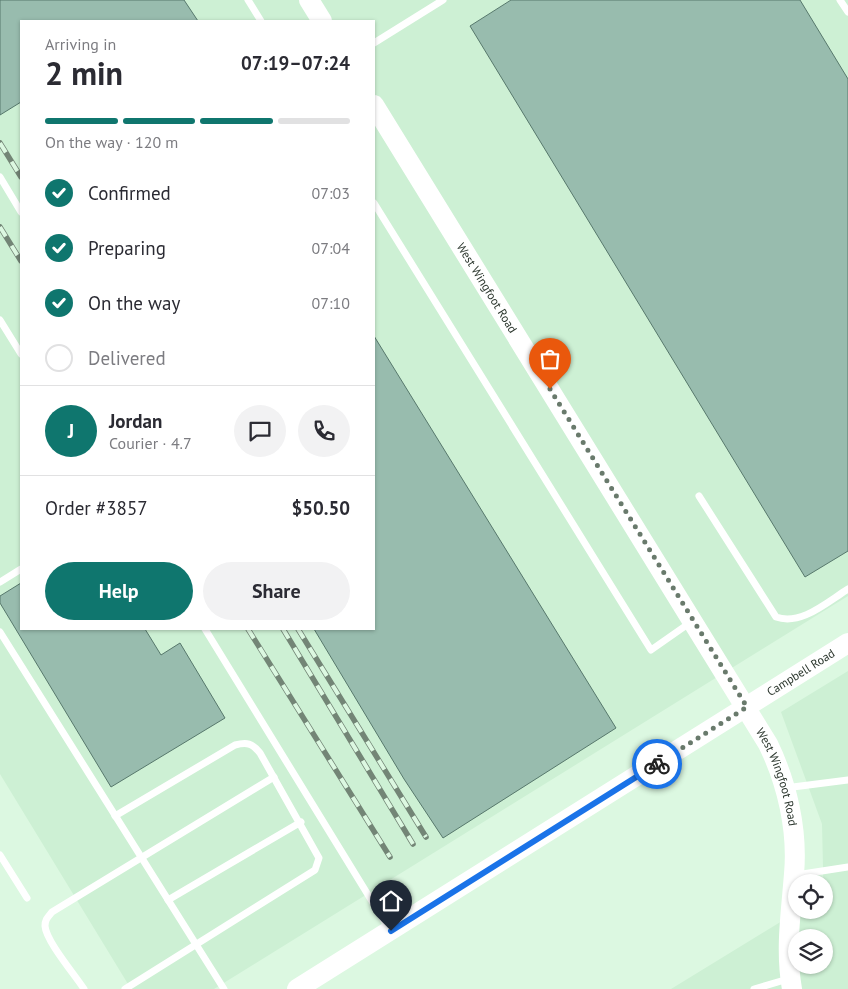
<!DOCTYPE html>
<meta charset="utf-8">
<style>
:root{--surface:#fff;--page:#f2f2f3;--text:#2b2b33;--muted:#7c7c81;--line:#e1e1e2;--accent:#0f766e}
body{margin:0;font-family:"PT Sans",sans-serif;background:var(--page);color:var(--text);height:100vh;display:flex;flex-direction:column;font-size:19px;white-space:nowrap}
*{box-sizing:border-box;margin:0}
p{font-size:16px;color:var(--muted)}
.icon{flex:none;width:28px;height:28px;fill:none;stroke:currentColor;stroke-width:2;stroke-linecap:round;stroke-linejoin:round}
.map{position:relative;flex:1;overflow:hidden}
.details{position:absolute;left:20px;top:20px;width:355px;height:610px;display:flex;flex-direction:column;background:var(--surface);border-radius:0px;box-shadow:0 1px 4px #0004}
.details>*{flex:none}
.buttons{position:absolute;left:788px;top:874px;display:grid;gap:10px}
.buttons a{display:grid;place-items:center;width:45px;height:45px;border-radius:50%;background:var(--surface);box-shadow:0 1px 4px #0004;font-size:25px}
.pin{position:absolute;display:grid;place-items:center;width:42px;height:42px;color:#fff;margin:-51px -21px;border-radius:50% 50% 50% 0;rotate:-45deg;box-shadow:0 0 5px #0007}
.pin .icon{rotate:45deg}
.courier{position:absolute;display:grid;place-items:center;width:50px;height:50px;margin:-25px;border:4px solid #1a73e8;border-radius:50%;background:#fff;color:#222;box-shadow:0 1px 6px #0007}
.overview em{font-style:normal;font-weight:700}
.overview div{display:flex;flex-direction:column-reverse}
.overview{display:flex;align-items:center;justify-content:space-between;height:85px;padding:0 25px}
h1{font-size:32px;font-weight:700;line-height:38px}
.bar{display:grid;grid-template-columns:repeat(4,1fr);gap:8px 5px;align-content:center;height:60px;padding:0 25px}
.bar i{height:6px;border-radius:4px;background:var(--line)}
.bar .selected{background:var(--accent)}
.bar p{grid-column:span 4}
.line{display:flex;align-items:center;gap:12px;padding:0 25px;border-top:1px solid var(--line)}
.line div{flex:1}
.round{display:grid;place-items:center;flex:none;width:52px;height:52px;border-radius:26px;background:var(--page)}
ol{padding:0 25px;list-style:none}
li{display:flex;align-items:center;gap:15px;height:55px}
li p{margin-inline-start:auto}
li .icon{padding:5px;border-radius:50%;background:var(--accent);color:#fff;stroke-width:4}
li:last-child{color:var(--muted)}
li i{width:28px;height:28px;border:2px solid var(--line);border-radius:50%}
.button{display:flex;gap:10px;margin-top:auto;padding:10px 25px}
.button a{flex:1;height:58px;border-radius:30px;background:var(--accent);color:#fff;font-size:20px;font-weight:700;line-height:58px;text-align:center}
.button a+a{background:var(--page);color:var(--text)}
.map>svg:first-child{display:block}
</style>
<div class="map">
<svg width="848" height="989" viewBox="0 0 848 989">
<rect width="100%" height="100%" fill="#dcf8e1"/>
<g fill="#cdf0d4" fill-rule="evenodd">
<path d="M0 0H848V596L214 989H131L0 774ZM21 21H374V629H21Z"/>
<path d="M848 671V989H671L800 910H824L822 824 781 712ZM796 938H824V965H796Z"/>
</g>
<g fill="#98bcae" stroke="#57786c">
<path d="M0 0H184L198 21H21V102L0 115Z"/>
<path d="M511 0H800L848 79V551L805 577 470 26Z"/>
<path d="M374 336 616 728 443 838 404 779 314 629H374Z"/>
<path d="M21 583V629H145L161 655 180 643 225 718 111 787 0 603V596Z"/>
</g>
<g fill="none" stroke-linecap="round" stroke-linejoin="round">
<g stroke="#fff" stroke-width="7">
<path d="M248 0 261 21"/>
<path d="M840 0 848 12"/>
<path d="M374 43 443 0"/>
<path d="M0 177 21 212"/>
<path d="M374 203 651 650 691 622"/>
<path d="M0 320 21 354"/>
<path d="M699 496 776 617C801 626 827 602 848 589"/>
<path d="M0 582 21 569"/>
<path d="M205 629 389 929"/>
<path d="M0 632 224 989"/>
<path d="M785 788 848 780"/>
<path d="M115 816 235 745C247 742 252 743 260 753L319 858 315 870 125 989"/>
<path d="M0 855 27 898"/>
<path d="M796 875 848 867"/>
<path d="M168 900 301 822"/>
<path d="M84 989C75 975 46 941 45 926 45 919 48 917 52 912L274 777"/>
<path d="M754 989 788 979"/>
</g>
<g stroke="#fff" stroke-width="20">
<path d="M309 0 322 21"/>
<path id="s1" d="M374 105 768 744C787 783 798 830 794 874 791 913 785 950 792 989"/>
<path id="s2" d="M297 989 848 643"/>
</g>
<defs>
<g id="rail">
<path d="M0 143 21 177"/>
<path d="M0 227 21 261"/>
<path d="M248 629 390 857"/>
<path d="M283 629 413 844"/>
<path d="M298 629 426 837"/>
</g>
</defs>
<use href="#rail" stroke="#738576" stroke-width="5.5"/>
<use href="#rail" stroke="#dcf8e1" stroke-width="4" stroke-dasharray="11" stroke-linecap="butt"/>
</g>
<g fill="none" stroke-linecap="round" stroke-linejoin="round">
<path stroke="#697a6c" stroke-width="5" stroke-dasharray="0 9" d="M550 389 747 707 657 764"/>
<path stroke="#1a73e8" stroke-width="6" d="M391 931 657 764"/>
</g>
<g text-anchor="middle" stroke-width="4.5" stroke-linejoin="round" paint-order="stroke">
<g font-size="12" fill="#2b362d" stroke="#dcf8e1">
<text dy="4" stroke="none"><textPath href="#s1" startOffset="215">West Wingfoot Road</textPath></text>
<text dy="4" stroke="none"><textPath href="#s2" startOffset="595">Campbell Road</textPath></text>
<text dy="4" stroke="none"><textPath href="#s1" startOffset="785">West Wingfoot Road</textPath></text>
</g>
</g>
</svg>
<div class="buttons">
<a><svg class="icon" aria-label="locate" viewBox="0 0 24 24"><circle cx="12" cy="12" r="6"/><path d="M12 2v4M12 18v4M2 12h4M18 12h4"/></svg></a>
<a><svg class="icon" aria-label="layers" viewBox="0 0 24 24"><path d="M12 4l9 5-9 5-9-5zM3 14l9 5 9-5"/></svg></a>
</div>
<div class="pin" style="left:550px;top:389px;background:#ea580c"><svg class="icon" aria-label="bag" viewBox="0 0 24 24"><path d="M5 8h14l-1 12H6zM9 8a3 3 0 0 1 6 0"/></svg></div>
<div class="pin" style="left:391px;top:931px;background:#1f2937"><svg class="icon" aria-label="home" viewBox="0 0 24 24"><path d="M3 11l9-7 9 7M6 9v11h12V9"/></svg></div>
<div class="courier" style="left:657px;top:764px"><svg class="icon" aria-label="bike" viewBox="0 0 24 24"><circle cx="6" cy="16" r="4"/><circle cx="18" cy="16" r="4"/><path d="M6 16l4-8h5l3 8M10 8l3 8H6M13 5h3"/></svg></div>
<section class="details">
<div class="overview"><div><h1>2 min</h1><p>Arriving in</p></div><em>07:19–07:24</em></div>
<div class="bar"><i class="selected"></i><i class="selected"></i><i class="selected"></i><i></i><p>On the way · 120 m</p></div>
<ol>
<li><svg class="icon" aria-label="check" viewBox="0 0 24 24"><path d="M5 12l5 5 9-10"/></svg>Confirmed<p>07:03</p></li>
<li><svg class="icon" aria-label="check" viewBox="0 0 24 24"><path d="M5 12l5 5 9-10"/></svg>Preparing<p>07:04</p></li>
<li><svg class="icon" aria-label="check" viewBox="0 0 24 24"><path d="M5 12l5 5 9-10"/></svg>On the way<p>07:10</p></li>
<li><i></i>Delivered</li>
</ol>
<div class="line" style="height:90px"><b class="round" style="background:var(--accent);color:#fff">J</b><div><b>Jordan</b><p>Courier · 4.7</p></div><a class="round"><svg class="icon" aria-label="chat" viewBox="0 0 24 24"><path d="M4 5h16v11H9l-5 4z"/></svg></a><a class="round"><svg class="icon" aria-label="phone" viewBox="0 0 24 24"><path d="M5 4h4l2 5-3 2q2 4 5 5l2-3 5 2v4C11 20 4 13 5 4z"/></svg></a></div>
<div class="line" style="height:65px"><div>Order #3857</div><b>$50.50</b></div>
<div class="button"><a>Help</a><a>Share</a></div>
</section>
</div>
